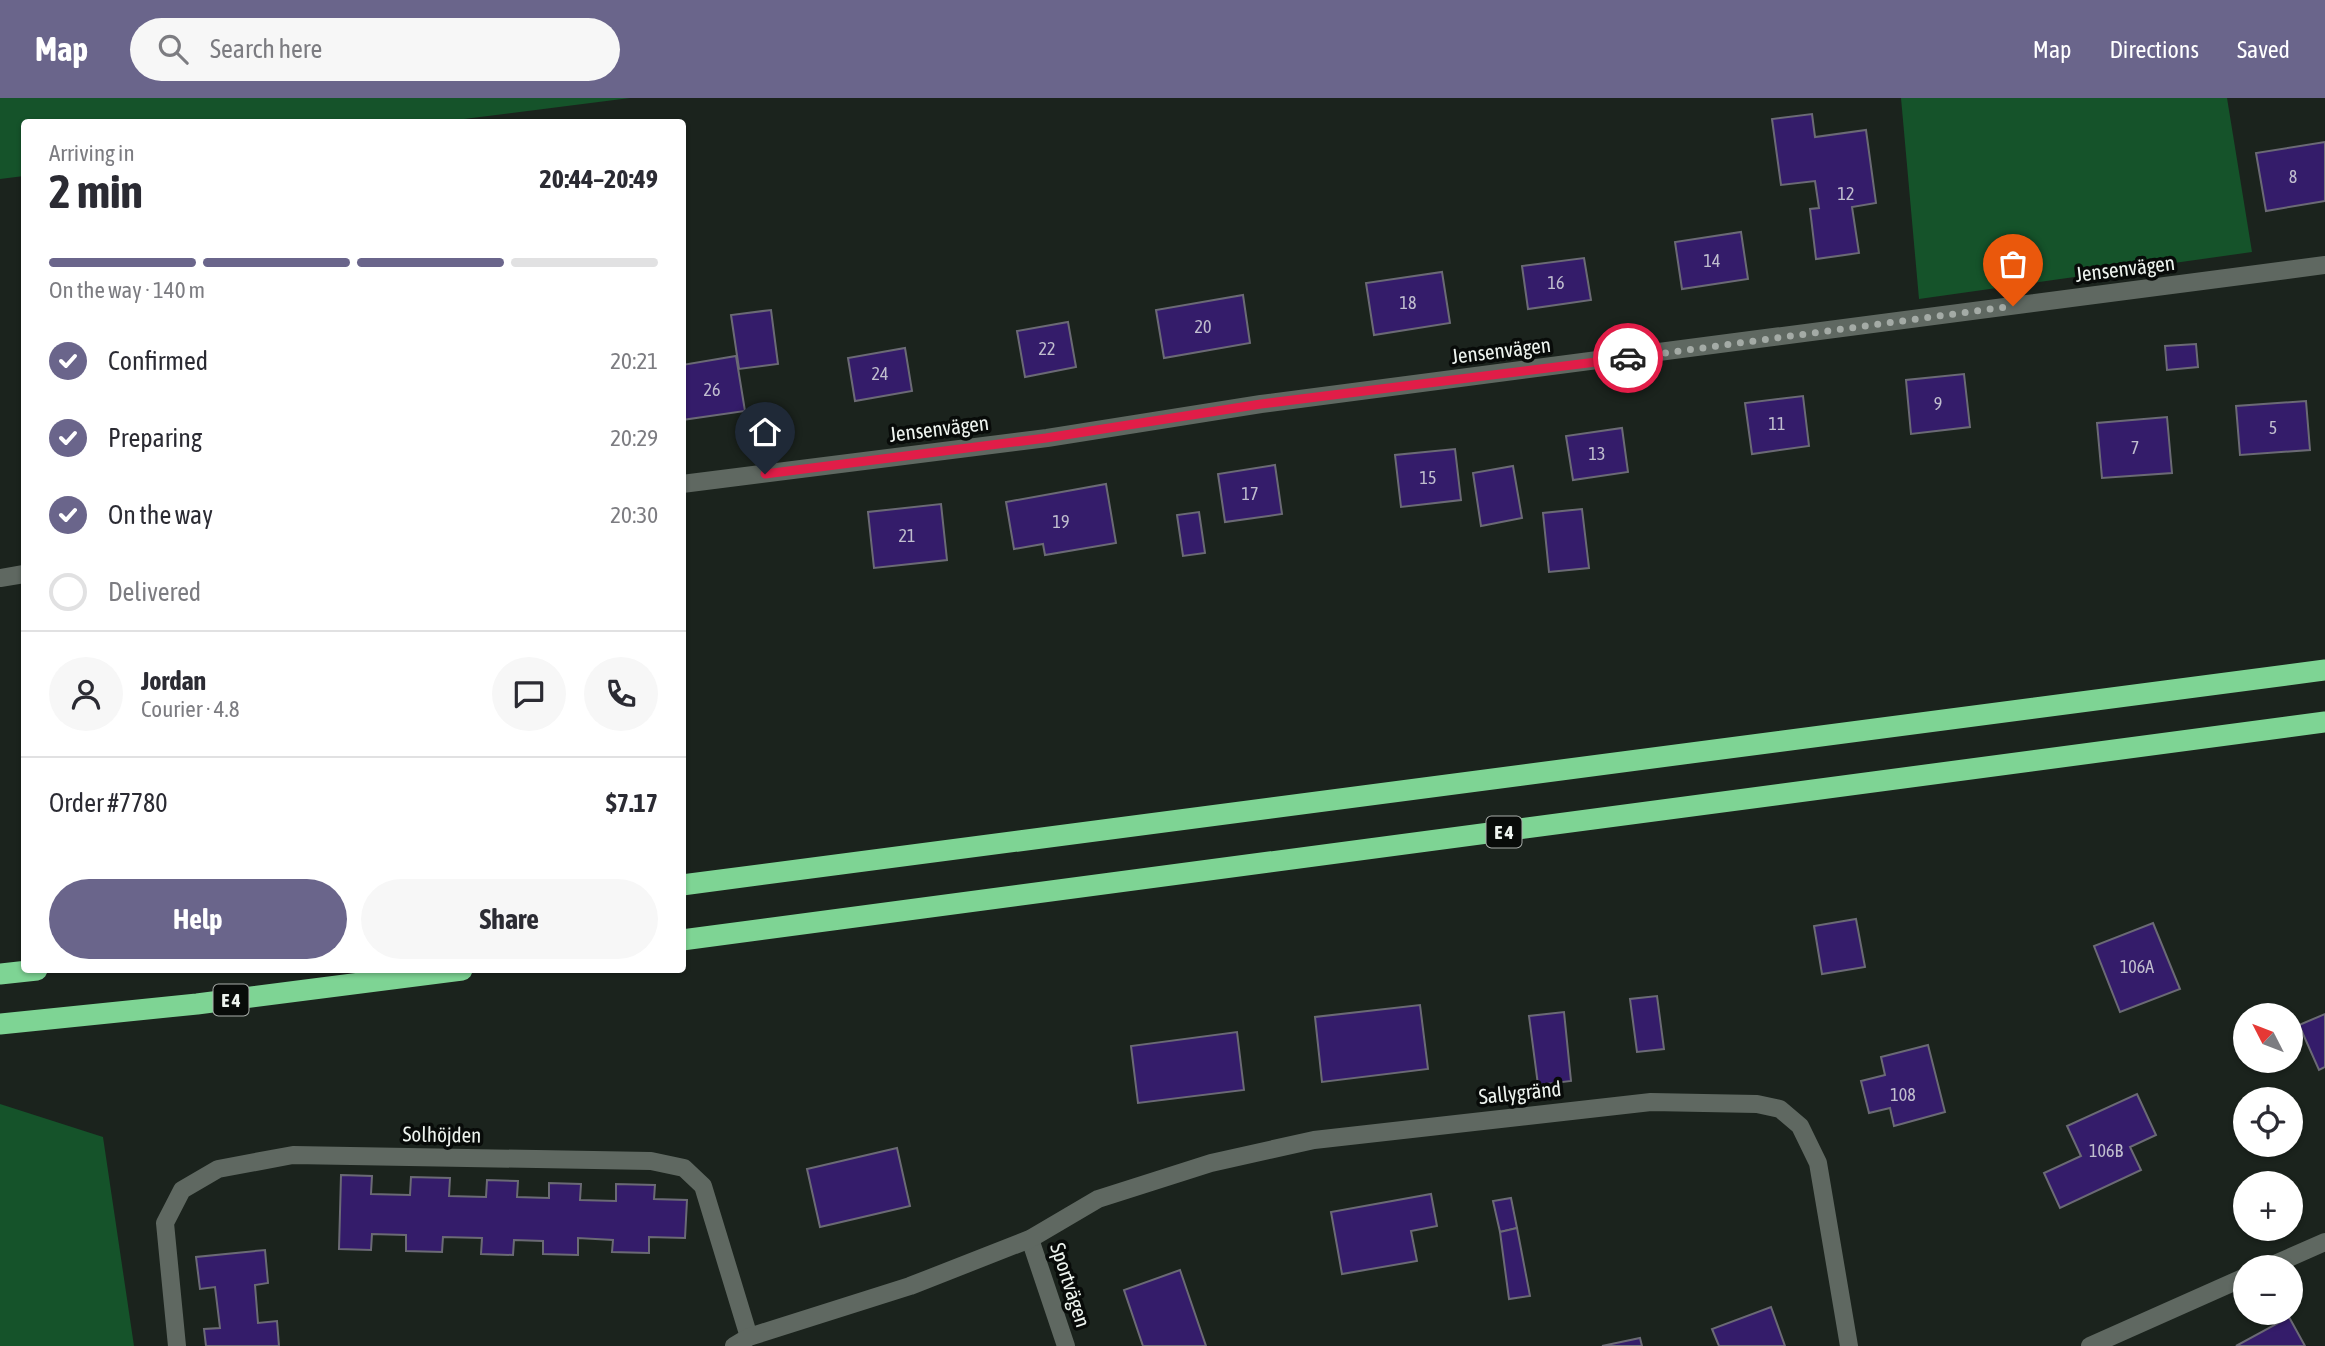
<!DOCTYPE html>
<meta charset="utf-8">
<style>
:root{--surface:#fff;--page:#f7f7f7;--text:#2b2b33;--muted:#7c7c81;--line:#e1e1e2;--accent:#6a658b}
body{margin:0;font-family:"Asap Condensed",sans-serif;background:var(--page);color:var(--text);height:100vh;display:flex;flex-direction:column;font-size:26px;white-space:nowrap}
*{box-sizing:border-box;margin:0}
p{font-size:23px;color:var(--muted)}
.icon{flex:none;width:38px;height:38px;fill:none;stroke:currentColor;stroke-width:2;stroke-linecap:round;stroke-linejoin:round}
.map{position:relative;flex:1;overflow:hidden}
.drawer{position:absolute;left:21px;top:21px;width:665px;height:854px;display:flex;flex-direction:column;background:var(--surface);border-radius:7px;box-shadow:0 2px 5px #0004}
.drawer>*{flex:none}
.needle{width:46px;rotate:312deg}
.controls{position:absolute;left:2233px;top:905px;display:grid;gap:14px}
.controls a{display:grid;place-items:center;width:70px;height:70px;border-radius:50%;background:var(--surface);box-shadow:0 2px 5px #0004;font-size:35px}
.pin{position:absolute;display:grid;place-items:center;width:60px;height:60px;color:#fff;margin:-72px -30px;border-radius:50% 50% 50% 0;rotate:-45deg;box-shadow:0 0 7px #0007}
.pin .icon{rotate:45deg}
.courier{position:absolute;display:grid;place-items:center;width:70px;height:70px;margin:-35px;border:5px solid #e11d48;border-radius:50%;background:#fff;color:#222;box-shadow:0 2px 9px #0007}
.headline em{font-style:normal;font-weight:700}
.headline div{display:flex;flex-direction:column-reverse}
.headline{display:flex;align-items:center;justify-content:space-between;height:119px;padding:0 28px}
h1{font-size:46px;font-weight:700;line-height:52px}
.bar{display:grid;grid-template-columns:repeat(4,1fr);gap:10px 7px;align-content:center;height:84px;padding:0 28px}
.bar i{height:9px;border-radius:5px;background:var(--line)}
.bar .selected{background:var(--accent)}
.bar p{grid-column:span 4}
.line{display:flex;align-items:center;gap:18px;padding:0 28px;border-top:2px solid var(--line)}
.line div{flex:1}
.round{display:grid;place-items:center;flex:none;width:74px;height:74px;border-radius:37px;background:var(--page)}
ol{padding:0 28px;list-style:none}
li{display:flex;align-items:center;gap:21px;height:77px}
li p{margin-inline-start:auto}
li .icon{padding:7px;border-radius:50%;background:var(--accent);color:#fff;stroke-width:4}
li:last-child{color:var(--muted)}
li i{width:38px;height:38px;border:4px solid var(--line);border-radius:50%}
.primary-button{display:flex;gap:14px;margin-top:auto;padding:14px 28px}
.primary-button a{flex:1;height:80px;border-radius:42px;background:var(--accent);color:#fff;font-size:28px;font-weight:700;line-height:80px;text-align:center}
.primary-button a+a{background:var(--page);color:var(--text)}
header{display:flex;align-items:center;gap:42px;box-sizing:border-box;height:98px;padding:0 35px;background:var(--accent);color:#fff}
header strong{font-size:33px}
nav{display:flex;gap:38px;margin-inline-start:auto;font-size:24px}
.search{width:490px;height:63px;background:var(--page);display:flex;align-items:center;gap:18px;box-sizing:border-box;padding:0 24px;border-radius:38px;color:var(--muted);font-size:26px}
.map>svg:first-child{display:block}
</style>
<header>
<strong>Map</strong>
<div class="search"><svg class="icon" aria-label="search" viewBox="0 0 24 24"><circle cx="10" cy="10" r="6"/><path d="M15 15l6 6"/></svg>Search here</div>
<nav><a>Map</a><a>Directions</a><a>Saved</a></nav>
</header>
<div class="map">
<svg width="2325" height="1248" viewBox="0 0 2325 1248">
<rect width="100%" height="100%" fill="#1b231d"/>
<g fill="#15532a">
<path d="M0 0H630L440 24H24V78L0 81Z"/>
<path d="M1901 0H2227L2252 154 1919 201Z"/>
<path d="M0 1006 103 1039 134 1248H0Z"/>
</g>
<g fill="#341c6a" stroke="#6b6a75" stroke-width="2">
<path d="M1812 16 1815 39 1866 32 1876 105 1852 109 1859 155 1816 161 1810 111 1819 110 1815 83 1781 87 1772 21Z"/>
<path d="M2325 44V103L2266 113 2256 55Z"/>
<path d="M1741 134 1748 181 1682 191 1675 144Z"/>
<path d="M1584 160 1591 202 1528 211 1522 168Z"/>
<path d="M1442 174 1450 225 1374 237 1366 185Z"/>
<path d="M1243 197 1250 245 1164 260 1156 212Z"/>
<path d="M771 212 778 266 739 271 731 217Z"/>
<path d="M1068 224 1076 269 1025 279 1017 233Z"/>
<path d="M2196 246 2198 269 2167 272 2165 248Z"/>
<path d="M905 250 912 293 855 303 848 260Z"/>
<path d="M736 258 745 313 682 322V267Z"/>
<path d="M1964 276 1970 329 1911 336 1906 282Z"/>
<path d="M1803 298 1809 348 1752 356 1745 305Z"/>
<path d="M2306 303 2310 352 2240 357 2236 308Z"/>
<path d="M2167 319 2172 375 2102 380 2097 325Z"/>
<path d="M1622 330 1628 374 1573 382 1566 338Z"/>
<path d="M1455 351 1461 402 1401 409 1395 357Z"/>
<path d="M1275 367 1282 416 1225 424 1218 376Z"/>
<path d="M1513 368 1522 420 1481 428 1473 375Z"/>
<path d="M1106 386 1116 445 1045 457 1043 446 1014 451 1006 404Z"/>
<path d="M941 406 947 462 874 470 868 414Z"/>
<path d="M1582 411 1589 470 1549 474 1543 415Z"/>
<path d="M1199 414 1205 455 1183 458 1177 417Z"/>
<path d="M1856 821 1865 869 1822 876 1814 828Z"/>
<path d="M2153 825 2180 891 2120 914 2094 848Z"/>
<path d="M1657 898 1664 951 1637 954 1630 901Z"/>
<path d="M1420 907 1428 971 1322 984 1315 919Z"/>
<path d="M1564 914 1571 983 1538 987 1529 918Z"/>
<path d="M2325 916V969L2319 972 2299 927Z"/>
<path d="M1237 934 1244 992 1138 1005 1131 948Z"/>
<path d="M1928 947 1945 1014 1894 1028 1890 1010 1869 1015 1861 983 1885 977 1881 959Z"/>
<path d="M2137 996 2156 1037 2130 1049 2141 1072 2060 1110 2044 1075 2081 1058 2067 1028Z"/>
<path d="M897 1050 910 1108 820 1129 807 1071Z"/>
<path d="M341 1077 372 1078 371 1096 410 1097 411 1079 450 1080 449 1098 486 1099 487 1082 518 1083 517 1099 549 1100V1085L581 1086 580 1102 616 1103V1086L655 1087 654 1101 687 1102 685 1140 649 1139V1155L612 1154 613 1142 578 1140V1157L543 1156V1143L514 1142 513 1157 481 1156 482 1140 443 1139 442 1154 406 1153V1137L372 1136 371 1152 339 1151Z"/>
<path d="M1431 1096 1437 1128 1411 1133 1417 1163 1342 1176 1331 1114Z"/>
<path d="M1511 1100 1517 1130 1500 1134 1493 1103Z"/>
<path d="M1517 1130 1530 1198 1509 1201 1500 1134Z"/>
<path d="M265 1152 268 1185 255 1187 258 1225 277 1223 279 1248H206L204 1231 220 1230 215 1189 200 1191 196 1159Z"/>
<path d="M1180 1172 1206 1248H1143L1124 1192Z"/>
<path d="M1771 1209 1785 1248H1719L1712 1231Z"/>
<path d="M2289 1219 2305 1248H2236Z"/>
<path d="M1640 1240 1642 1248H1602Z"/>
</g>
<g fill="none" stroke-linecap="round" stroke-linejoin="round">
<g stroke="#5f6861" stroke-width="18">
<path d="M682 386 1047 340 1261 306 2325 167"/>
<path d="M0 480 24 476"/>
<path d="M1030 1141 1066 1248"/>
<path d="M2268 1169 2325 1144"/>
<path d="M177 1248 165 1125 182 1092 218 1071 293 1057 651 1063 684 1070 703 1088 749 1239"/>
<path d="M734 1248 749 1239 910 1188 1030 1141 1098 1101 1211 1065 1314 1042 1651 1004 1757 1006 1780 1011 1800 1028 1818 1065 1849 1248"/>
<path d="M2090 1248 2245 1179"/>
</g>
<g stroke="#7ed494" stroke-width="21">
<path d="M682 787 2325 572"/>
<path d="M682 842 2325 624"/>
<path d="M0 876 37 872"/>
<path d="M0 926 197 906 462 872"/>
</g>
</g>
<g fill="none" stroke-linecap="round" stroke-linejoin="round">
<path stroke="#a4aba6" stroke-width="7" stroke-dasharray="0 12.6" d="M1628 260 2013 208"/>
<path stroke="#e11d48" stroke-width="9" d="M765 376 1046 340 1261 306 1628 260"/>
</g>
<g text-anchor="middle" stroke-width="7" stroke-linejoin="round" paint-order="stroke">
<g font-size="18" fill="#c0bece">
<text x="2293" y="85">8</text>
<text x="1846" y="102">12</text>
<text x="1712" y="169">14</text>
<text x="1556" y="191">16</text>
<text x="1408" y="211">18</text>
<text x="1203" y="235">20</text>
<text x="1047" y="257">22</text>
<text x="880" y="282">24</text>
<text x="712" y="298">26</text>
<text x="1938" y="312">9</text>
<text x="1777" y="332">11</text>
<text x="2273" y="336">5</text>
<text x="2135" y="356">7</text>
<text x="1597" y="362">13</text>
<text x="1428" y="386">15</text>
<text x="1250" y="402">17</text>
<text x="1061" y="430">19</text>
<text x="907" y="444">21</text>
<text x="2137" y="875">106A</text>
<text x="1903" y="1003">108</text>
<text x="2106" y="1059">106B</text>
</g>
<g fill="#080b09" stroke="#a9aeaa" stroke-width="2">
<rect x="1486.5" y="718.5" width="35" height="31" rx="5"/>
<rect x="213.5" y="886.5" width="35" height="31" rx="5"/>
</g>
<g font-size="19" font-weight="bold" fill="#eef4ef">
<text x="1504" y="741">E 4</text>
<text x="231" y="909">E 4</text>
</g>
<g font-size="21" fill="#eef4ef" stroke="#080b09">
<text transform="translate(2125 171) rotate(-7)" y="7">Jensenvägen</text>
<text transform="translate(1501 253) rotate(-7)" y="7">Jensenvägen</text>
<text transform="translate(939 331) rotate(-7)" y="7">Jensenvägen</text>
<text transform="translate(1520 995) rotate(-6)" y="7">Sallygränd</text>
<text transform="translate(442 1037) rotate(1)" y="7">Solhöjden</text>
<text transform="translate(1070 1187) rotate(72)" y="7">Sportvägen</text>
</g>
</g>
</svg>
<div class="controls">
<a><svg class="needle" viewBox="-14 -14 28 28"><path d="M0-13l5 13h-10z" fill="#e53935"/><path d="M0 13l5-13h-10z" fill="#7c7c81"/></svg></a>
<a><svg class="icon" aria-label="locate" viewBox="0 0 24 24"><circle cx="12" cy="12" r="6"/><path d="M12 2v4M12 18v4M2 12h4M18 12h4"/></svg></a>
<a>+</a>
<a>−</a>
</div>
<div class="pin" style="left:2013px;top:208px;background:#ea580c"><svg class="icon" aria-label="bag" viewBox="0 0 24 24"><path d="M5 8h14l-1 12H6zM9 8a3 3 0 0 1 6 0"/></svg></div>
<div class="pin" style="left:765px;top:376px;background:#1f2937"><svg class="icon" aria-label="home" viewBox="0 0 24 24"><path d="M3 11l9-7 9 7M6 9v11h12V9"/></svg></div>
<div class="courier" style="left:1628px;top:260px"><svg class="icon" aria-label="car" viewBox="0 0 24 24"><path d="M5 17H2v-5l4-1 3-4h7l3 4 3 1v5h-3M9 17h6M6 11h13"/><circle cx="7" cy="17" r="2"/><circle cx="17" cy="17" r="2"/></svg></div>
<section class="drawer">
<div class="headline"><div><h1>2 min</h1><p>Arriving in</p></div><em>20:44–20:49</em></div>
<div class="bar"><i class="selected"></i><i class="selected"></i><i class="selected"></i><i></i><p>On the way · 140 m</p></div>
<ol>
<li><svg class="icon" aria-label="check" viewBox="0 0 24 24"><path d="M5 12l5 5 9-10"/></svg>Confirmed<p>20:21</p></li>
<li><svg class="icon" aria-label="check" viewBox="0 0 24 24"><path d="M5 12l5 5 9-10"/></svg>Preparing<p>20:29</p></li>
<li><svg class="icon" aria-label="check" viewBox="0 0 24 24"><path d="M5 12l5 5 9-10"/></svg>On the way<p>20:30</p></li>
<li><i></i>Delivered</li>
</ol>
<div class="line" style="height:126px"><a class="round"><svg class="icon" aria-label="person" viewBox="0 0 24 24"><circle cx="12" cy="8" r="4"/><path d="M4 21q1-7 8-7t8 7"/></svg></a><div><b>Jordan</b><p>Courier · 4.8</p></div><a class="round"><svg class="icon" aria-label="chat" viewBox="0 0 24 24"><path d="M4 5h16v11H9l-5 4z"/></svg></a><a class="round"><svg class="icon" aria-label="phone" viewBox="0 0 24 24"><path d="M5 4h4l2 5-3 2q2 4 5 5l2-3 5 2v4C11 20 4 13 5 4z"/></svg></a></div>
<div class="line" style="height:91px"><div>Order #7780</div><b>$7.17</b></div>
<div class="primary-button"><a>Help</a><a>Share</a></div>
</section>
</div>
